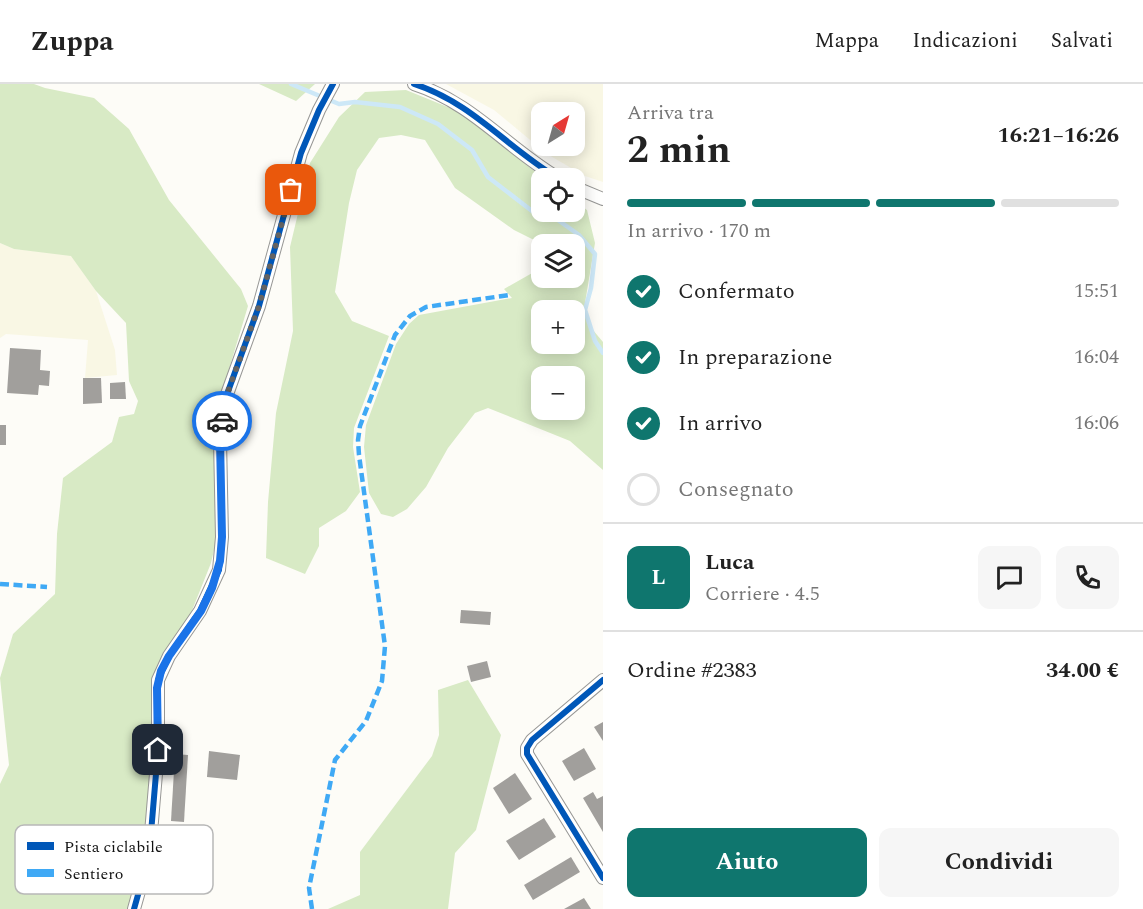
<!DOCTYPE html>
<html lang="it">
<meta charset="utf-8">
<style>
:root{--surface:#fff;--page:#f6f6f6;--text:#222;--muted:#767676;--line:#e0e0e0;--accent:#0f766e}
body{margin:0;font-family:Spectral,serif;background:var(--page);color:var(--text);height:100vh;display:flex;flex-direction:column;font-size:22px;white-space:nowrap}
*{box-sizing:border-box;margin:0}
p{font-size:20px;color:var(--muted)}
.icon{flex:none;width:33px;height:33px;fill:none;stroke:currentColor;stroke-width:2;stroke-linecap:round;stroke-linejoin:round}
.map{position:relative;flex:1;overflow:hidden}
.sheet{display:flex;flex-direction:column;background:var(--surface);width:540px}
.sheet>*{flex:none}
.needle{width:39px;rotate:37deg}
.fabs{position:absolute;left:531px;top:18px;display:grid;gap:12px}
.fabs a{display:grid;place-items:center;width:54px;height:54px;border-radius:12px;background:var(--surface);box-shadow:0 3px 15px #0003;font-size:30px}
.pin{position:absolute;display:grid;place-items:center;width:51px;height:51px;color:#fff;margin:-26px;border-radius:12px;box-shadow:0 3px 9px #0006}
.courier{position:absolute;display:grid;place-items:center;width:60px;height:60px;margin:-30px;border:4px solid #1a73e8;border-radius:50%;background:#fff;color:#222;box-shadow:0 2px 8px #0007}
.summary em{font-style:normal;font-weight:700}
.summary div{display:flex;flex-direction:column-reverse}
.summary{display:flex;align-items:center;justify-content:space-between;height:102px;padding:0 24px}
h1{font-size:39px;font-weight:700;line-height:45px}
.bar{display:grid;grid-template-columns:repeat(4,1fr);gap:9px 6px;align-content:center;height:72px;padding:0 24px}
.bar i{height:8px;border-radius:4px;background:var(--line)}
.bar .active{background:var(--accent)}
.bar p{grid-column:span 4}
.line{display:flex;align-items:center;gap:15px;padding:0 24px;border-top:2px solid var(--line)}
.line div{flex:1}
.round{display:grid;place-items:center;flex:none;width:63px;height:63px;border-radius:12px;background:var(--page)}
ol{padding:0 24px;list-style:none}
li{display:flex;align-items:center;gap:18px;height:66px}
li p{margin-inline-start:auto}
li .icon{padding:6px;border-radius:50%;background:var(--accent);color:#fff;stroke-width:4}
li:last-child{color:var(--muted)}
li i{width:33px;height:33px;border:3px solid var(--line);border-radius:50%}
.button{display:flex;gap:12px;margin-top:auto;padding:12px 24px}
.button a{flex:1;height:69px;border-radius:12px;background:var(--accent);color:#fff;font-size:24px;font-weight:700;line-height:69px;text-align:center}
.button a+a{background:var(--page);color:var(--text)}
header{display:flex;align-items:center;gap:36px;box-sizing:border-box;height:84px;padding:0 30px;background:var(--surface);border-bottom:2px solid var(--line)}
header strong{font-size:28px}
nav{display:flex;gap:33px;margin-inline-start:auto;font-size:21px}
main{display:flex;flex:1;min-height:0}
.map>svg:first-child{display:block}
</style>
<header>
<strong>Zuppa</strong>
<nav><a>Mappa</a><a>Indicazioni</a><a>Salvati</a></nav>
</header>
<main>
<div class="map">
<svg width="603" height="825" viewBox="0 0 603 825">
<rect width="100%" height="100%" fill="#fdfcf7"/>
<g fill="#f9f7e4" fill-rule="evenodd">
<path d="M446 0H603V98L585 92 547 70 494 26ZM542 28H574V62H542Z"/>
<path d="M0 159 14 165 71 171 96 207 115 266 117 291 85 294 88 256 6 250 0 254Z"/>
</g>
<g fill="#d8eac5" fill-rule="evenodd">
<path d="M0 0H34L45 4 94 14 129 45 169 116 241 205 248 222 217 325V453L211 479 189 534 166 566 152 600 154 671 144 767 129 825H0V700L9 681 0 594 13 550 55 510 57 450 63 394 112 358 119 333 134 330 138 317 129 297 126 239 96 207 71 172 14 165 0 159Z"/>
<path d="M259 0H315L296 17Z"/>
<path d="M406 6 460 28 543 94 542 128H574L575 117 587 126 595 159 585 219 587 239 603 258V386L570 357 488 324 475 329 448 364 426 403 407 425 393 433 381 430 369 409 364 363 366 341 396 260 409 240 419 231 512 214 504 205 541 184 542 194H574V160H542L514 146 455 104 425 56 401 51 379 54 357 86 349 119 335 208 352 237 389 252 354 344 353 363 360 408 346 427 319 444V462L305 490 266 474 268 418 276 329 293 247 290 163 310 79 339 33 365 8ZM542 226H574V260H542ZM542 292H574V326H542Z"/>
<path d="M468 596 501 651 476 746 455 769 448 825H328L360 811V768L432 672 439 651 438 606Z"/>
</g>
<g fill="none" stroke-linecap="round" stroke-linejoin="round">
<path stroke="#cde8f7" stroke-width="4.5" d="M291 0 339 20 355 18 400 23 438 40 472 66 488 93 532 127 558 136 579 151 595 170 591 204 585 226 595 257 603 269"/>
</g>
<g fill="#a19f9c">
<path d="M10 264 41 266 40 286 50 287 49 302 39 301 38 311 7 309Z"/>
<path d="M83 294H101L102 319 83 320Z"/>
<path d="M125 298 126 315H110V299Z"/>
<rect x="0" y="341" width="6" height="20"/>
<path d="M461 526 491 528 490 541 460 539Z"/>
<path d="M487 577 491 593 471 598 467 582Z"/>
<path d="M603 638V657L594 643Z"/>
<path d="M584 664 596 685 574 697 562 677Z"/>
<path d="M209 667 240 671 237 696 207 693Z"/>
<path d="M175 670 188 671 184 738 171 737Z"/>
<path d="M515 689 532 715 509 730 493 704Z"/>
<path d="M593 708 597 715 603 712V748L583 714Z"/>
<path d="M544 734 556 753 519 776 506 757Z"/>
<path d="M571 773 580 788 533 816 524 801Z"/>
<path d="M584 814 591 825H564Z"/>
</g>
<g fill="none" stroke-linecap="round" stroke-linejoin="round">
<defs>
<g id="minor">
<path d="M414 0C473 19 507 64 558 94"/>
<path d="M574 103 603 115"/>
<path d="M603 596 532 656 527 664V670L603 794"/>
<path d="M134 825 145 786 151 749 158 666V596L169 572 200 527 219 486 222 453 220 356 226 313 259 222 301 69 319 26 333 0"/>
</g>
</defs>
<use href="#minor" stroke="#979795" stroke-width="14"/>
<use href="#minor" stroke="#fffffe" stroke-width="12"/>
<g stroke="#3fa9f5" stroke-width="4.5" stroke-dasharray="9 4.5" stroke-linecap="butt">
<path d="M0 500 47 503"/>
<path d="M312 825 309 804 335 676 366 637 382 597 385 562 359 371 358 356 360 342 395 251 410 232 426 223 509 211"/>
</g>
<defs>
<g id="cycleway">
<path d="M414 0C473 19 507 64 558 94"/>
<path d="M603 596 532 656 527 664V670L603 794"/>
<path d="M134 825 145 786 151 749 158 666V596L169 572 200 527 219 486 222 453 220 356 226 313 259 222 301 69 319 26 333 0"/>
</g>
</defs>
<use href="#cycleway" stroke="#fff" stroke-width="10"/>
<use href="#cycleway" stroke="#0057b8" stroke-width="6"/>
</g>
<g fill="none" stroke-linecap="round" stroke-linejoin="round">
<path stroke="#646362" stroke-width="6" stroke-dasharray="0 10.8" d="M222 337 226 313 259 222 291 106"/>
<path stroke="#1a73e8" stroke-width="8" d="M158 666 157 604 161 587 169 572 201 527 212 504 220 477 222 453 220 356 222 337"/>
</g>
<rect x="15" y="741" width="198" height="69" rx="9" fill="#fff" stroke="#b8b8b8" stroke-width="1.5"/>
<rect x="27" y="758" width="27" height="8" fill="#0057b8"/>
<rect x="27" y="785" width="27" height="8" fill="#3fa9f5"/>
<g font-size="16" fill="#111">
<text x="64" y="768">Pista ciclabile</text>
<text x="64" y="795">Sentiero</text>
</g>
</svg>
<div class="fabs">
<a><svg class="needle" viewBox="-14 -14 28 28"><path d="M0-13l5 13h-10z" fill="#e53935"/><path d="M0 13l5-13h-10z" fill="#767676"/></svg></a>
<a><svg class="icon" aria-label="locate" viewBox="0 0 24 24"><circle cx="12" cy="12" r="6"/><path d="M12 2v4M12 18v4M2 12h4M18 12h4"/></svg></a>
<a><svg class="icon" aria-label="layers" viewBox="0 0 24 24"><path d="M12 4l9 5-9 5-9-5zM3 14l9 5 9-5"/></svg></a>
<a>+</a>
<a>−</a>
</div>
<div class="pin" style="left:291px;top:106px;background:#ea580c"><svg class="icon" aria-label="bag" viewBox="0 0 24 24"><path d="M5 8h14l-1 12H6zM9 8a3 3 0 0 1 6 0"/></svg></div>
<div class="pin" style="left:158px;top:666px;background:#1f2937"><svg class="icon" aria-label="home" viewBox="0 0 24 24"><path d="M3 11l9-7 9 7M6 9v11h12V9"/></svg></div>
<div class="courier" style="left:222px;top:337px"><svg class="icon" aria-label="car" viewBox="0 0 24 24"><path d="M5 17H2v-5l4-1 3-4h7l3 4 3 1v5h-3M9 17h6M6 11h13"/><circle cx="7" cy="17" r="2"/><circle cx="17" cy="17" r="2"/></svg></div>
</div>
<section class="sheet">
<div class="summary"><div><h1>2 min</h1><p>Arriva tra</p></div><em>16:21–16:26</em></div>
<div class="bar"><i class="active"></i><i class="active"></i><i class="active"></i><i></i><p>In arrivo · 170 m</p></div>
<ol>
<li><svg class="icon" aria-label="check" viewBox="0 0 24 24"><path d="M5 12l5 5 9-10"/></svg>Confermato<p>15:51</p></li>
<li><svg class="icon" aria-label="check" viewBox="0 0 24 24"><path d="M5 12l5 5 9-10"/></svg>In preparazione<p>16:04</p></li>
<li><svg class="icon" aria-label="check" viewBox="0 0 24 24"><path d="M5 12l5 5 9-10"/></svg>In arrivo<p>16:06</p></li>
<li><i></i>Consegnato</li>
</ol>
<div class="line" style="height:108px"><b class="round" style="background:var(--accent);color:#fff">L</b><div><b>Luca</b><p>Corriere · 4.5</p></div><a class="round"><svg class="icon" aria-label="chat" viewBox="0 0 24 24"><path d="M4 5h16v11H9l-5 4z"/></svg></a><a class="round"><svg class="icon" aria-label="phone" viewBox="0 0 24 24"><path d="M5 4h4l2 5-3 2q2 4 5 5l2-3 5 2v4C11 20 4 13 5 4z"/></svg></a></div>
<div class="line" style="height:78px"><div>Ordine #2383</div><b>34.00 €</b></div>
<div class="button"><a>Aiuto</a><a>Condividi</a></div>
</section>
</main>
